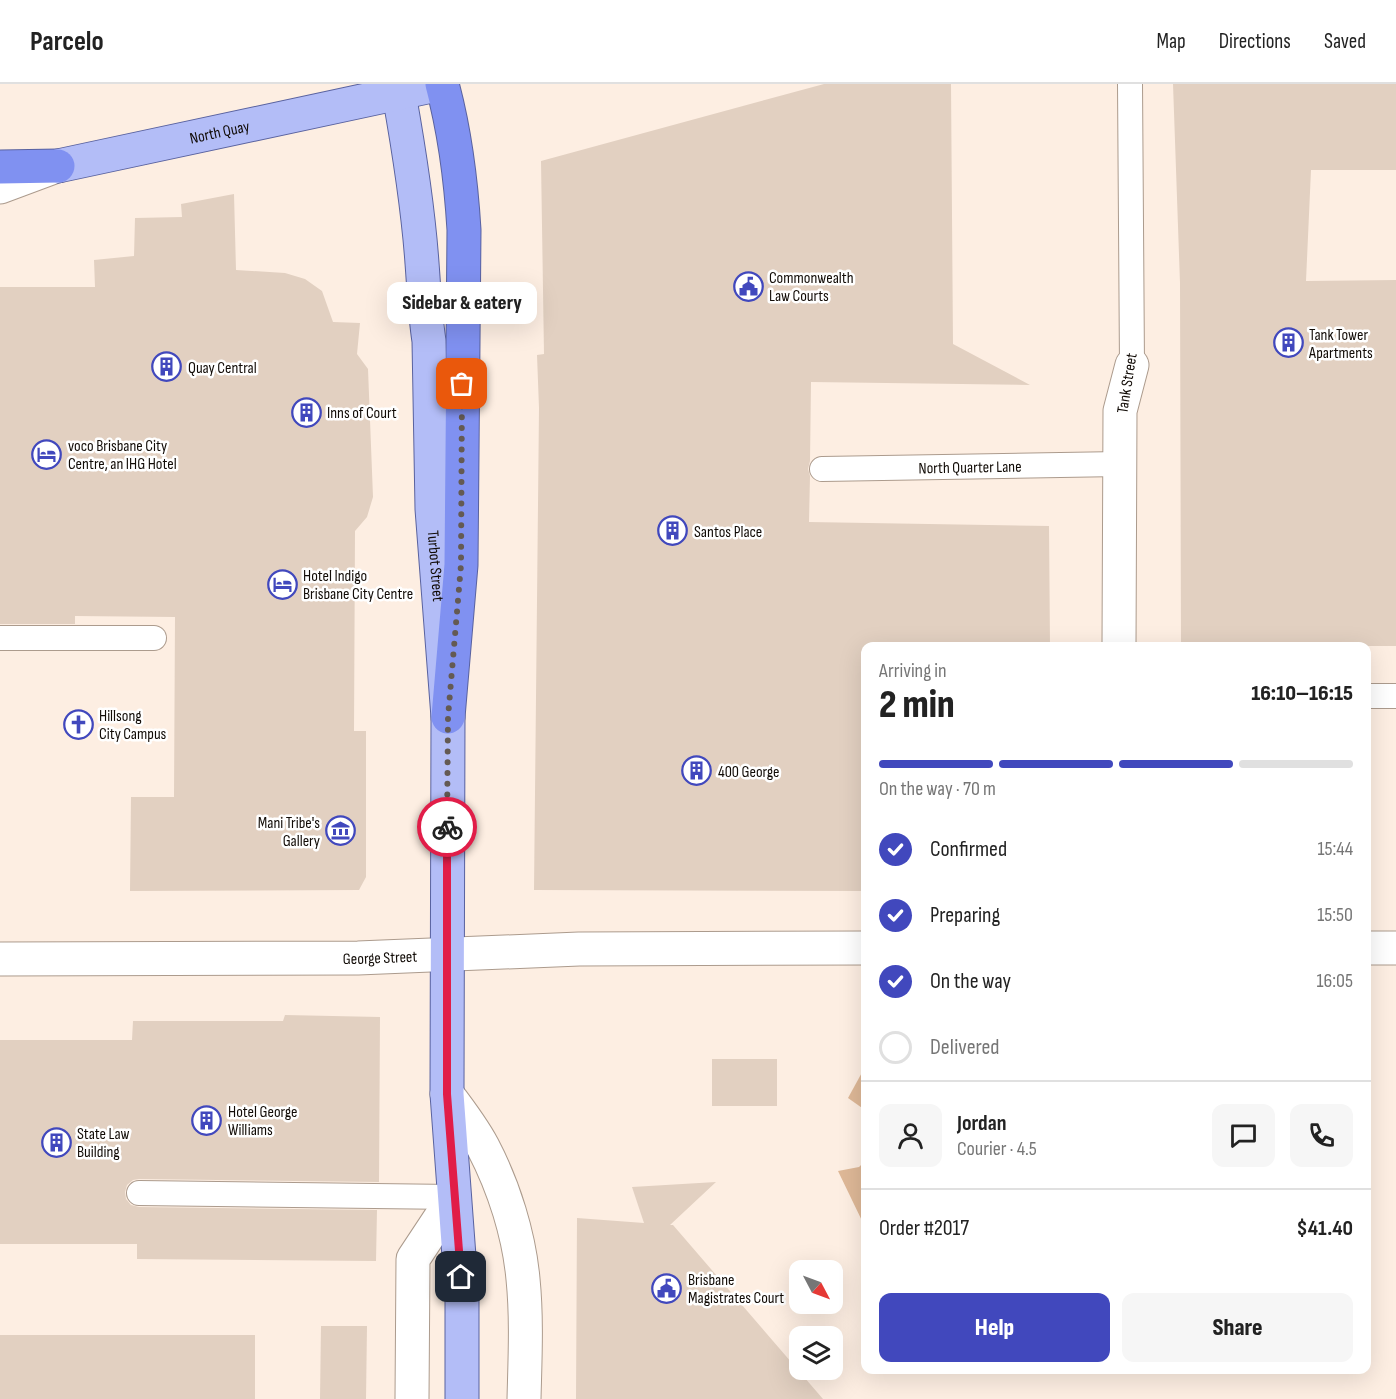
<!DOCTYPE html>
<meta charset="utf-8">
<style>
:root{--surface:#fff;--page:#f6f6f6;--text:#222;--muted:#767676;--line:#e0e0e0;--accent:#4148bd}
body{margin:0;font-family:"Sofia Sans Condensed",sans-serif;background:var(--page);color:var(--text);height:100vh;display:flex;flex-direction:column;font-size:22px;white-space:nowrap}
*{box-sizing:border-box;margin:0}
p{font-size:20px;color:var(--muted)}
.icon{flex:none;width:33px;height:33px;fill:none;stroke:currentColor;stroke-width:2;stroke-linecap:round;stroke-linejoin:round}
.map{position:relative;flex:1;overflow:hidden}
.side{position:absolute;left:861px;top:558px;width:510px;height:732px;display:flex;flex-direction:column;background:var(--surface);border-radius:12px;box-shadow:0 6px 24px #0002}
.side>*{flex:none}
.needle{width:39px;rotate:131deg}
.tools{position:absolute;left:789px;top:1176px;display:grid;gap:12px}
.tools a{display:grid;place-items:center;width:54px;height:54px;border-radius:12px;background:var(--surface);box-shadow:0 6px 24px #0002;font-size:30px}
.pin{position:absolute;display:grid;place-items:center;width:51px;height:51px;color:#fff;margin:-26px;border-radius:12px;box-shadow:0 3px 9px #0006}
.courier{position:absolute;display:grid;place-items:center;width:60px;height:60px;margin:-30px;border:4px solid #e11d48;border-radius:50%;background:#fff;color:#222;box-shadow:0 2px 8px #0007}
.bubble{position:absolute;height:42px;border-radius:12px;background:var(--surface);box-shadow:0 6px 24px #0002;font-size:20px;font-weight:800;line-height:42px;text-align:center}
.summary em{font-style:normal;font-weight:800}
.summary div{display:flex;flex-direction:column-reverse}
.summary{display:flex;align-items:center;justify-content:space-between;height:102px;padding:0 18px}
h1{font-size:39px;font-weight:800;line-height:45px}
.bar{display:grid;grid-template-columns:repeat(4,1fr);gap:9px 6px;align-content:center;height:72px;padding:0 18px}
.bar i{height:8px;border-radius:4px;background:var(--line)}
.bar .current{background:var(--accent)}
.bar p{grid-column:span 4}
.line{display:flex;align-items:center;gap:15px;padding:0 18px;border-top:2px solid var(--line)}
.line div{flex:1}
.round{display:grid;place-items:center;flex:none;width:63px;height:63px;border-radius:12px;background:var(--page)}
ol{padding:0 18px;list-style:none}
li{display:flex;align-items:center;gap:18px;height:66px}
li p{margin-inline-start:auto}
li .icon{padding:6px;border-radius:50%;background:var(--accent);color:#fff;stroke-width:4}
li:last-child{color:var(--muted)}
li i{width:33px;height:33px;border:3px solid var(--line);border-radius:50%}
.primary-button{display:flex;gap:12px;margin-top:auto;padding:12px 18px}
.primary-button a{flex:1;height:69px;border-radius:12px;background:var(--accent);color:#fff;font-size:24px;font-weight:800;line-height:69px;text-align:center}
.primary-button a+a{background:var(--page);color:var(--text)}
header{display:flex;align-items:center;gap:36px;box-sizing:border-box;height:84px;padding:0 30px;background:var(--surface);border-bottom:2px solid var(--line)}
header strong{font-size:28px}
nav{display:flex;gap:33px;margin-inline-start:auto;font-size:21px}
.map>svg:first-child{display:block}
</style>
<header>
<strong>Parcelo</strong>
<nav><a>Map</a><a>Directions</a><a>Saved</a></nav>
</header>
<div class="map">
<svg width="1396" height="1315" viewBox="0 0 1396 1315">
<rect width="100%" height="100%" fill="#fdeee2"/>
<g fill="#deb897">
<path d="M865 983V1026L848 1014Z"/>
<path d="M865 1077V1143L838 1087 859 1083Z"/>
</g>
<g fill="#e2d0c1">
<path d="M824 0H951L953 260 1030 301 811 298 810 377 808 385 810 392 809 438 1049 442 1050 562H866V807L534 806 539 324 537 271 544 270 541 77Z"/>
<path d="M1173 0H1396V86H1311L1306 197 1396 196V562H1181L1180 199Z"/>
<path d="M234 110 236 186 285 189 305 195 322 207 333 238 360 239 357 270 368 285 373 413 367 433 355 447 354 647H366V793L359 806 130 807 131 713H174L175 533 75 532V540H0V203H95L94 176 134 172 135 134 182 133 181 120Z"/>
<path d="M285 931 380 933 379 1098 139 1095 133 1096 127 1101 125 1108 126 1115 131 1121 139 1123 377 1126 376 1177 137 1175V1160H0V956H132L133 937H283Z"/>
<rect x="712" y="975" width="65" height="47"/>
<path d="M716 1098 670 1141H673L823 1315H576L577 1134 644 1139 632 1103Z"/>
<path d="M321 1242H367L366 1315H320Z"/>
<rect x="0" y="1251" width="255" height="64"/>
</g>
<g fill="none" stroke-linecap="round" stroke-linejoin="round">
<defs>
<g id="lane">
<path d="M1130 0 1132 281"/>
<path id="s1" d="M822 385 1120 380"/>
<path d="M0 554H154"/>
<path d="M1366 612H1396"/>
<path d="M139 1109 454 1113"/>
</g>
<g id="street">
<path d="M0 103 51 84"/>
<path d="M1119 562 1120 327 1132 281"/>
</g>
<g id="secondary">
<path d="M1366 864H1396"/>
<path id="s2" d="M0 875 358 874 579 865 866 864"/>
<path d="M447 1010C460 1027 473 1044 483 1063 504 1103 519 1151 523 1195 527 1235 525 1275 524 1315"/>
<path d="M412 1315 413 1175 454 1113"/>
</g>
<g id="primary">
<path id="s3" d="M399 10C409 66 418 122 422 179 424 205 425 231 429 257L432 425 448 633 447 1010 462 1213V1315"/>
<path id="s4" d="M58 82 441 0"/>
</g>
<g id="highway">
<path d="M442 0C455 48 461 96 464 146L461 481 448 633"/>
<path d="M0 83 58 82"/>
</g>
</defs>
<use href="#lane" stroke="#ac9b8d" stroke-width="26"/>
<use href="#street" stroke="#ac9b8d" stroke-width="35"/>
<use href="#secondary" stroke="#ac9b8d" stroke-width="35"/>
<use href="#primary" stroke="#59629f" stroke-width="35"/>
<use href="#highway" stroke="#59629f" stroke-width="35"/>
<use href="#lane" stroke="#fff" stroke-width="24"/>
<use href="#street" stroke="#fff" stroke-width="33"/>
<use href="#secondary" stroke="#fff" stroke-width="33"/>
<use href="#primary" stroke="#b3bdf7" stroke-width="33"/>
<use href="#highway" stroke="#8091f1" stroke-width="33"/>
</g>
<g fill="none" stroke-linecap="round" stroke-linejoin="round">
<path stroke="#645a53" stroke-width="6" stroke-dasharray="0 10.8" d="M447 743 448 633 461 481 462 300"/>
<path stroke="#e11d48" stroke-width="8" d="M447 743V1010L461 1193"/>
</g>
<defs>
<symbol id="civic-ring" viewBox="-11 -11 22 22"><circle r="9.5" fill="#fff" stroke="#4148bd" stroke-width="1.5"/><path d="M-.6-6.5H3V-4.5H.6V-3L4-1V1h2V6H-6V1h2V-1L-.6-3ZM-1.2 2.5V6h2.4V2.5Z" fill="#4148bd"/></symbol>
<symbol id="building-ring" viewBox="-11 -11 22 22"><circle r="9.5" fill="#fff" stroke="#4148bd" stroke-width="1.5"/><path d="M-4-6H4V6H1V3H-1V6H-4ZM-2.5-4.3h1.7v1.8h-1.7ZM.8-4.3h1.7v1.8H.8ZM-2.5-1h1.7V.8h-1.7ZM.8-1h1.7V.8H.8Z" fill="#4148bd"/></symbol>
<symbol id="hotel-ring" viewBox="-11 -11 22 22"><circle r="9.5" fill="#fff" stroke="#4148bd" stroke-width="1.5"/><path d="M-6-4.5h1.5V1H6V5H4.5V3h-9V5H-6ZM-4 0a1.8 1.8 0 1 1 3.6 0ZM.5 0V-2.5h3Q6-2.5 6 0Z" fill="#4148bd"/></symbol>
<symbol id="church-ring" viewBox="-11 -11 22 22"><circle r="9.5" fill="#fff" stroke="#4148bd" stroke-width="1.5"/><path d="M-1.2-6h2.4v3.5h3.3v2.4h-3.3V6h-2.4V-.1h-3.3v-2.4h3.3Z" fill="#4148bd"/></symbol>
<symbol id="museum-ring" viewBox="-11 -11 22 22"><circle r="9.5" fill="#fff" stroke="#4148bd" stroke-width="1.5"/><path d="M0-6L6-3V-2H-6V-3ZM-5-1h2V3h-2ZM-1-1h2V3h-2ZM3-1h2V3H3ZM-6 4H6V6H-6Z" fill="#4148bd"/></symbol>
</defs>
<g fill-rule="evenodd">
<use href="#civic-ring" x="732" y="186" width="33" height="33"/>
<use href="#building-ring" x="1272" y="242" width="33" height="33"/>
<use href="#building-ring" x="150" y="266" width="33" height="33"/>
<use href="#building-ring" x="290" y="312" width="33" height="33"/>
<use href="#hotel-ring" x="30" y="354" width="33" height="33"/>
<use href="#building-ring" x="656" y="430" width="33" height="33"/>
<use href="#hotel-ring" x="266" y="484" width="33" height="33"/>
<use href="#church-ring" x="62" y="624" width="33" height="33"/>
<use href="#building-ring" x="680" y="670" width="33" height="33"/>
<use href="#museum-ring" x="324" y="730" width="33" height="33"/>
<use href="#building-ring" x="190" y="1020" width="33" height="33"/>
<use href="#building-ring" x="40" y="1042" width="33" height="33"/>
<use href="#civic-ring" x="650" y="1188" width="33" height="33"/>
</g>
<g text-anchor="middle" stroke-width="5" stroke-linejoin="round" paint-order="stroke">
<g font-size="16" fill="#110b06" stroke="#fff">
<text dy="6" stroke="none"><textPath href="#s4" startOffset="165">North Quay</textPath></text>
<text transform="translate(1126 299) rotate(-81)" y="6">Tank Street</text>
<text dy="6" stroke="none"><textPath href="#s1" startOffset="148">North Quarter Lane</textPath></text>
<text dy="6" stroke="none"><textPath href="#s3" startOffset="474">Turbot Street</textPath></text>
<text dy="6" stroke="none"><textPath href="#s2" startOffset="380">George Street</textPath></text>
</g>
<g font-size="16" fill="#110b06" stroke="#fff" text-anchor="start">
<text x="769" y="199">Commonwealth<tspan x="769" dy="18">Law Courts</tspan></text>
<text x="1309" y="256">Tank Tower<tspan x="1309" dy="18">Apartments</tspan></text>
<text x="188" y="289">Quay Central</text>
<text x="327" y="334">Inns of Court</text>
<text x="68" y="367">voco Brisbane City<tspan x="68" dy="18">Centre, an IHG Hotel</tspan></text>
<text x="694" y="453">Santos Place</text>
<text x="303" y="497">Hotel Indigo<tspan x="303" dy="18">Brisbane City Centre</tspan></text>
<text x="99" y="637">Hillsong<tspan x="99" dy="18">City Campus</tspan></text>
<text x="718" y="693">400 George</text>
<text x="320" y="744" text-anchor="end">Mani Tribe's<tspan x="320" dy="18">Gallery</tspan></text>
<text x="228" y="1033">Hotel George<tspan x="228" dy="18">Williams</tspan></text>
<text x="77" y="1055">State Law<tspan x="77" dy="18">Building</tspan></text>
<text x="688" y="1201">Brisbane<tspan x="688" dy="18">Magistrates Court</tspan></text>
</g>
</g>
</svg>
<div class="tools">
<a><svg class="needle" viewBox="-14 -14 28 28"><path d="M0-13l5 13h-10z" fill="#e53935"/><path d="M0 13l5-13h-10z" fill="#767676"/></svg></a>
<a><svg class="icon" aria-label="layers" viewBox="0 0 24 24"><path d="M12 4l9 5-9 5-9-5zM3 14l9 5 9-5"/></svg></a>
</div>
<div class="pin" style="left:462px;top:300px;background:#ea580c"><svg class="icon" aria-label="bag" viewBox="0 0 24 24"><path d="M5 8h14l-1 12H6zM9 8a3 3 0 0 1 6 0"/></svg></div>
<div class="pin" style="left:461px;top:1193px;background:#1f2937"><svg class="icon" aria-label="home" viewBox="0 0 24 24"><path d="M3 11l9-7 9 7M6 9v11h12V9"/></svg></div>
<div class="courier" style="left:447px;top:743px"><svg class="icon" aria-label="bike" viewBox="0 0 24 24"><circle cx="6" cy="16" r="4"/><circle cx="18" cy="16" r="4"/><path d="M6 16l4-8h5l3 8M10 8l3 8H6M13 5h3"/></svg></div>
<div class="bubble" style="left:387px;top:198px;width:150px">Sidebar &amp; eatery</div>
<section class="side">
<div class="summary"><div><h1>2 min</h1><p>Arriving in</p></div><em>16:10–16:15</em></div>
<div class="bar"><i class="current"></i><i class="current"></i><i class="current"></i><i></i><p>On the way · 70 m</p></div>
<ol>
<li><svg class="icon" aria-label="check" viewBox="0 0 24 24"><path d="M5 12l5 5 9-10"/></svg>Confirmed<p>15:44</p></li>
<li><svg class="icon" aria-label="check" viewBox="0 0 24 24"><path d="M5 12l5 5 9-10"/></svg>Preparing<p>15:50</p></li>
<li><svg class="icon" aria-label="check" viewBox="0 0 24 24"><path d="M5 12l5 5 9-10"/></svg>On the way<p>16:05</p></li>
<li><i></i>Delivered</li>
</ol>
<div class="line" style="height:108px"><a class="round"><svg class="icon" aria-label="person" viewBox="0 0 24 24"><circle cx="12" cy="8" r="4"/><path d="M4 21q1-7 8-7t8 7"/></svg></a><div><b>Jordan</b><p>Courier · 4.5</p></div><a class="round"><svg class="icon" aria-label="chat" viewBox="0 0 24 24"><path d="M4 5h16v11H9l-5 4z"/></svg></a><a class="round"><svg class="icon" aria-label="phone" viewBox="0 0 24 24"><path d="M5 4h4l2 5-3 2q2 4 5 5l2-3 5 2v4C11 20 4 13 5 4z"/></svg></a></div>
<div class="line" style="height:78px"><div>Order #2017</div><b>$41.40</b></div>
<div class="primary-button"><a>Help</a><a>Share</a></div>
</section>
</div>
